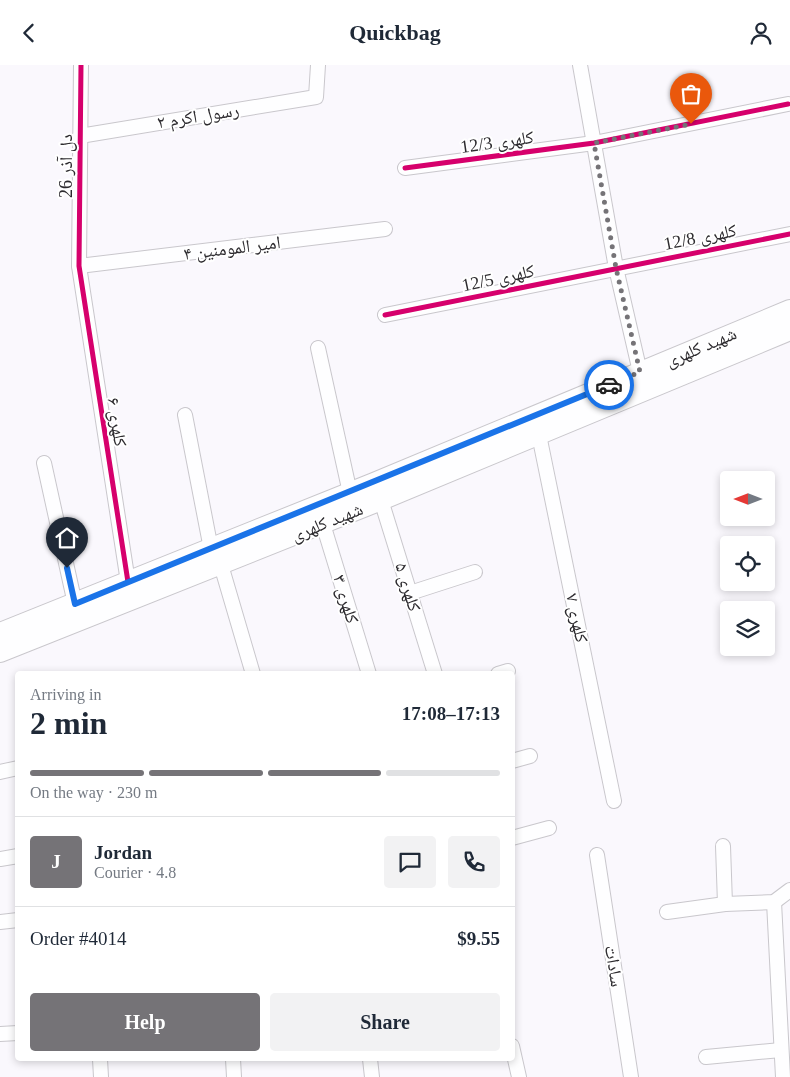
<!DOCTYPE html>
<meta charset="utf-8">
<style>
:root{--surface:#fff;--page:#f2f2f3;--text:#1f2937;--muted:#747a83;--line:#e0e1e3;--accent:#757377}
body{margin:0;font-family:"Times New Roman","Noto Naskh Arabic",serif;background:var(--page);color:var(--text);height:100vh;display:flex;flex-direction:column;font-size:19px;white-space:nowrap}
*{box-sizing:border-box;margin:0}
p{font-size:16px;color:var(--muted)}
.icon{flex:none;width:28px;height:28px;fill:none;stroke:currentColor;stroke-width:2;stroke-linecap:round;stroke-linejoin:round}
.map{position:relative;flex:1;overflow:hidden}
.details{position:absolute;left:15px;top:606px;width:500px;height:390px;display:flex;flex-direction:column;background:var(--surface);border-radius:5px;box-shadow:0 2px 8px #0003}
.details>*{flex:none}
.needle{width:32px;rotate:270deg}
.fabs{position:absolute;left:720px;top:406px;display:grid;gap:10px}
.fabs a{display:grid;place-items:center;width:55px;height:55px;border-radius:5px;background:var(--surface);box-shadow:0 2px 8px #0003;font-size:25px}
.pin{position:absolute;display:grid;place-items:center;width:42px;height:42px;color:#fff;margin:-51px -21px;border-radius:50% 50% 50% 0;rotate:-45deg;box-shadow:0 0 5px #0007}
.pin .icon{rotate:45deg}
.courier{position:absolute;display:grid;place-items:center;width:50px;height:50px;margin:-25px;border:4px solid #1a73e8;border-radius:50%;background:#fff;color:#222;box-shadow:0 1px 6px #0007}
.summary em{font-style:normal;font-weight:700}
.summary div{display:flex;flex-direction:column-reverse}
.summary{display:flex;align-items:center;justify-content:space-between;height:85px;padding:0 15px}
h1{font-size:32px;font-weight:700;line-height:38px}
.bar{display:grid;grid-template-columns:repeat(4,1fr);gap:8px 5px;align-content:center;height:60px;padding:0 15px}
.bar i{height:6px;border-radius:4px;background:var(--line)}
.bar .on{background:var(--accent)}
.bar p{grid-column:span 4}
.line{display:flex;align-items:center;gap:12px;padding:0 15px;border-top:1px solid var(--line)}
.line div{flex:1}
.round{display:grid;place-items:center;flex:none;width:52px;height:52px;border-radius:5px;background:var(--page)}
.action{display:flex;gap:10px;margin-top:auto;padding:10px 15px}
.action a{flex:1;height:58px;border-radius:5px;background:var(--accent);color:#fff;font-size:20px;font-weight:700;line-height:58px;text-align:center}
.action a+a{background:var(--page);color:var(--text)}
header{display:flex;justify-content:space-between;align-items:center;height:65px;padding:0 15px;background:var(--surface);font-size:22px;font-weight:700}
.map>svg:first-child{display:block}
</style>
<header><svg class="icon" aria-label="back" viewBox="0 0 24 24"><path d="M15 5l-7 7 7 7"/></svg>Quickbag<svg class="icon" aria-label="person" viewBox="0 0 24 24"><circle cx="12" cy="8" r="4"/><path d="M4 21q1-7 8-7t8 7"/></svg></header>
<div class="map">
<svg width="790" height="1012" viewBox="0 0 790 1012">
<rect width="100%" height="100%" fill="#faf8fd"/>
<g fill="none" stroke-linecap="round" stroke-linejoin="round">
<defs>
<g id="street">
<path d="M81 0 79 201 128 517"/>
<path d="M580 0 616 203 640 307"/>
<path d="M80 71 316 32 318 0"/>
<path d="M405 103 594 78 788 39"/>
<path d="M79 201 385 164"/>
<path d="M385 250 790 169"/>
<path d="M318 283 350 428"/>
<path d="M185 350 211 484"/>
<path d="M539 370 614 736"/>
<path d="M44 398 75 539"/>
<path d="M381 435 435 609"/>
<path d="M323 459 369 609"/>
<path d="M221 500 253 609"/>
<path d="M410 528 475 507"/>
<path d="M498 609 508 606"/>
<path d="M512 696 530 691"/>
<path d="M0 707 18 703"/>
<path d="M512 773 549 763"/>
<path d="M723 781 725 839"/>
<path d="M597 790 631 1012"/>
<path d="M0 794 18 791"/>
<path d="M774 837 783 1012"/>
<path d="M667 847 725 839 774 837 790 825"/>
<path d="M0 857 18 855"/>
<path d="M0 969 18 968"/>
<path d="M512 981 519 1012"/>
<path d="M706 992 781 985"/>
<path d="M100 994 101 1012"/>
<path d="M233 994 234 1012"/>
<path d="M370 994 372 1012"/>
</g>
<g id="secondary">
<path d="M0 568 374 418 790 245"/>
<path d="M0 587 381 435 790 265"/>
</g>
</defs>
<use href="#street" stroke="#c9c7cc" stroke-width="16"/>
<use href="#secondary" stroke="#c9c7cc" stroke-width="22"/>
<use href="#street" stroke="#fefeff" stroke-width="14"/>
<use href="#secondary" stroke="#fefeff" stroke-width="20"/>
<defs>
<g id="cycleway">
<path d="M81 0 79 201 128 517"/>
<path d="M405 103 594 78 788 39"/>
<path d="M385 250 790 169"/>
</g>
</defs>
<use href="#cycleway" stroke="#fff" stroke-width="8"/>
<use href="#cycleway" stroke="#d6006c" stroke-width="5"/>
</g>
<g fill="none" stroke-linecap="round" stroke-linejoin="round">
<path stroke="#757377" stroke-width="5" stroke-dasharray="0 9" d="M609 320 640 307 616 203 594 78 691 59"/>
<path stroke="#1a73e8" stroke-width="6" d="M67 503 75 539 609 320"/>
</g>
<g text-anchor="middle" stroke-width="4" stroke-linejoin="round" paint-order="stroke">
<g font-size="18" fill="#2d2b2f" stroke="#fff">
<text transform="translate(198 51) rotate(-9)" y="6">رسول اکرم ۲</text>
<text transform="translate(497 77) rotate(-8)" y="6">کلهری 12/3</text>
<text transform="translate(66 101) rotate(-90)" y="6">دل آذر 26</text>
<text transform="translate(700 172) rotate(-11)" y="6">کلهری 12/8</text>
<text transform="translate(232 183) rotate(-7)" y="6">امیر المومنین ۴</text>
<text transform="translate(498 213) rotate(-12)" y="6">کلهری 12/5</text>
<text transform="translate(701 282) rotate(-23)" y="6">شهید کلهری</text>
<text transform="translate(117 357) rotate(81)" y="6">کلهری ۶</text>
<text transform="translate(327 457) rotate(-22)" y="6">شهید کلهری</text>
<text transform="translate(408 522) rotate(73)" y="6">کلهری ۵</text>
<text transform="translate(346 534) rotate(73)" y="6">کلهری ۳</text>
<text transform="translate(577 553) rotate(78)" y="6">کلهری ۷</text>
<text transform="translate(614 901) rotate(81)" y="6">سادات</text>
</g>
</g>
</svg>
<div class="fabs">
<a><svg class="needle" viewBox="-14 -14 28 28"><path d="M0-13l5 13h-10z" fill="#e53935"/><path d="M0 13l5-13h-10z" fill="#747a83"/></svg></a>
<a><svg class="icon" aria-label="locate" viewBox="0 0 24 24"><circle cx="12" cy="12" r="6"/><path d="M12 2v4M12 18v4M2 12h4M18 12h4"/></svg></a>
<a><svg class="icon" aria-label="layers" viewBox="0 0 24 24"><path d="M12 4l9 5-9 5-9-5zM3 14l9 5 9-5"/></svg></a>
</div>
<div class="pin" style="left:691px;top:59px;background:#ea580c"><svg class="icon" aria-label="bag" viewBox="0 0 24 24"><path d="M5 8h14l-1 12H6zM9 8a3 3 0 0 1 6 0"/></svg></div>
<div class="pin" style="left:67px;top:503px;background:#1f2937"><svg class="icon" aria-label="home" viewBox="0 0 24 24"><path d="M3 11l9-7 9 7M6 9v11h12V9"/></svg></div>
<div class="courier" style="left:609px;top:320px"><svg class="icon" aria-label="car" viewBox="0 0 24 24"><path d="M5 17H2v-5l4-1 3-4h7l3 4 3 1v5h-3M9 17h6M6 11h13"/><circle cx="7" cy="17" r="2"/><circle cx="17" cy="17" r="2"/></svg></div>
<section class="details">
<div class="summary"><div><h1>2 min</h1><p>Arriving in</p></div><em>17:08–17:13</em></div>
<div class="bar"><i class="on"></i><i class="on"></i><i class="on"></i><i></i><p>On the way · 230 m</p></div>
<div class="line" style="height:90px"><b class="round" style="background:var(--accent);color:#fff">J</b><div><b>Jordan</b><p>Courier · 4.8</p></div><a class="round"><svg class="icon" aria-label="chat" viewBox="0 0 24 24"><path d="M4 5h16v11H9l-5 4z"/></svg></a><a class="round"><svg class="icon" aria-label="phone" viewBox="0 0 24 24"><path d="M5 4h4l2 5-3 2q2 4 5 5l2-3 5 2v4C11 20 4 13 5 4z"/></svg></a></div>
<div class="line" style="height:65px"><div>Order #4014</div><b>$9.55</b></div>
<div class="action"><a>Help</a><a>Share</a></div>
</section>
</div>
